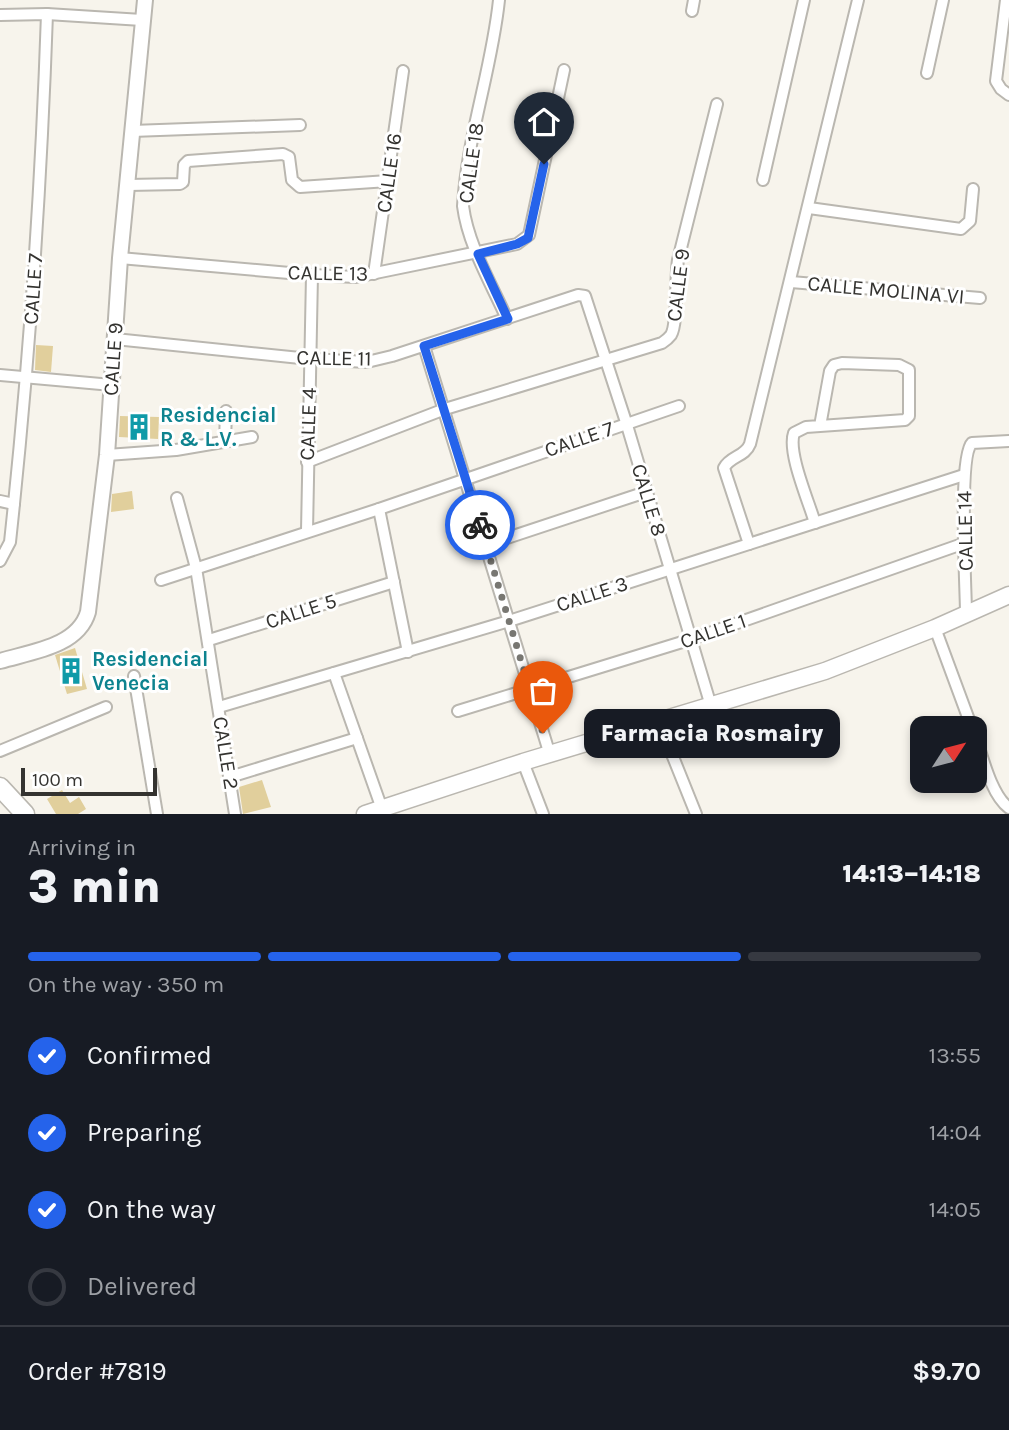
<!DOCTYPE html>
<meta charset="utf-8">
<style>
:root{--surface:#171b24;--page:#242831;--text:#f1f3f6;--muted:#9ea1a6;--line:#363941;--accent:#2563eb}
body{margin:0;font-family:Karla,sans-serif;background:var(--page);color:var(--text);height:100vh;display:flex;flex-direction:column;font-size:26px;white-space:nowrap}
*{box-sizing:border-box;margin:0}
p{font-size:23px;color:var(--muted)}
.icon{flex:none;width:38px;height:38px;fill:none;stroke:currentColor;stroke-width:2;stroke-linecap:round;stroke-linejoin:round}
.map{position:relative;height:814px;overflow:hidden}
.details{display:flex;flex-direction:column;background:var(--surface);flex:1}
.details>*{flex:none}
.needle{width:46px;rotate:54deg}
.tools{position:absolute;left:910px;top:716px;display:grid;gap:14px}
.tools a{display:grid;place-items:center;width:77px;height:77px;border-radius:14px;background:var(--surface);box-shadow:0 4px 10px #0003;font-size:35px}
.scale{position:absolute;left:21px;bottom:18px;width:136px;box-sizing:border-box;padding-left:7px;border:4px solid #343330;border-top:0;font-size:19px;line-height:24px;white-space:nowrap;color:#343330;-webkit-text-stroke:5px #fff;paint-order:stroke}
.pin{position:absolute;display:grid;place-items:center;width:60px;height:60px;color:#fff;margin:-72px -30px;border-radius:50% 50% 50% 0;rotate:-45deg;box-shadow:0 0 7px #0007}
.pin .icon{rotate:45deg}
.courier{position:absolute;display:grid;place-items:center;width:70px;height:70px;margin:-35px;border:5px solid #2563eb;border-radius:50%;background:#fff;color:#222;box-shadow:0 2px 9px #0007}
.bubble{position:absolute;height:49px;border-radius:14px;background:var(--surface);box-shadow:0 4px 10px #0003;font-size:23px;font-weight:800;line-height:49px;text-align:center}
.overview em{font-style:normal;font-weight:800}
.overview div{display:flex;flex-direction:column-reverse}
.overview{display:flex;align-items:center;justify-content:space-between;height:119px;padding:0 28px}
h1{font-size:46px;font-weight:800;line-height:52px}
.bar{display:grid;grid-template-columns:repeat(4,1fr);gap:10px 7px;align-content:center;height:84px;padding:0 28px}
.bar i{height:9px;border-radius:5px;background:var(--line)}
.bar .selected{background:var(--accent)}
.bar p{grid-column:span 4}
.line{display:flex;align-items:center;gap:18px;padding:0 28px;border-top:2px solid var(--line)}
.line div{flex:1}
ol{padding:0 28px;list-style:none}
li{display:flex;align-items:center;gap:21px;height:77px}
li p{margin-inline-start:auto}
li .icon{padding:7px;border-radius:50%;background:var(--accent);color:#fff;stroke-width:4}
li:last-child{color:var(--muted)}
li i{width:38px;height:38px;border:4px solid var(--line);border-radius:50%}
.map>svg:first-child{display:block}
</style>
<div class="map">
<svg width="1009" height="814" viewBox="0 0 1009 814">
<rect width="100%" height="100%" fill="#f7f4ec"/>
<g fill="#e1cf9c">
<path d="M36 345 53 346 51 372 35 370Z"/>
<path d="M120 416 159 417 158 439 119 437Z"/>
<path d="M132 491 134 509 111 512 112 494Z"/>
<path d="M75 648 87 689 67 694 55 655Z"/>
<path d="M262 780 271 807 243 814 239 787Z"/>
<path d="M62 790 70 803 79 797 86 809 78 814H56L47 799Z"/>
</g>
<g fill="none" stroke-linecap="round" stroke-linejoin="round">
<defs>
<g id="minor">
<path d="M499 0C492 69 467 136 463 206 468 245 491 283 507 319"/>
<path d="M1006 0 996 81 1001 89 1009 95"/>
<path d="M692 11 694 0"/>
<path d="M0 15 47 14 142 20"/>
<path d="M927 73 943 0"/>
<path d="M132 131 300 125"/>
<path d="M763 180 804 0"/>
<path d="M128 185 180 184 183 182 184 165 188 161 283 154 289 157 292 180 300 187 388 181"/>
<path d="M809 208 961 229 970 221 973 189"/>
<path d="M120 258 312 275 356 277 517 244 529 235 564 70"/>
<path d="M374 274 403 71"/>
<path d="M791 282 980 298"/>
<path d="M115 339 310 359 367 362 392 356 578 295 585 296 626 422 711 706"/>
<path d="M424 346 550 755"/>
<path d="M0 375 112 385"/>
<path d="M225 442 226 411"/>
<path d="M107 455 176 450 252 437"/>
<path d="M307 462 445 409 662 343C665 341 668 339 671 335 678 324 675 277 678 260L717 104"/>
<path d="M177 498 196 568 235 814"/>
<path d="M0 501 14 504"/>
<path d="M379 509 408 652"/>
<path d="M815 523C809 502 787 452 794 433L806 427 820 426 905 420 909 416V370L899 365 842 363 834 365 830 371 820 426"/>
<path d="M307 531 312 275"/>
<path d="M749 544 724 468C730 456 745 457 750 444L858 0"/>
<path d="M486 545 646 492"/>
<path d="M0 561 10 542C29 366 41 191 47 14"/>
<path d="M161 580 379 509 679 406"/>
<path d="M966 614C966 588 958 456 972 443L1009 441"/>
<path d="M935 628 972 728"/>
<path d="M209 640 394 582"/>
<path d="M334 673 382 809"/>
<path d="M134 676 157 814"/>
<path d="M219 707 509 621 964 475"/>
<path d="M458 711 692 639 965 543"/>
<path d="M659 722 696 814"/>
<path d="M975 735C982 755 991 795 1009 808"/>
<path d="M0 751 106 707"/>
<path d="M523 762 543 814"/>
<path d="M230 777 357 738"/>
</g>
<path id="tertiary" d="M0 661C30 652 78 647 88 612L107 455 120 258 145 0"/>
<path id="secondary" d="M365 814 523 762 825 671 935 628 1009 595"/>
<path id="primary" d="M0 787 25 814"/>
</defs>
<use href="#minor" stroke="#bab7b0" stroke-width="14"/>
<use href="#tertiary" stroke="#bab7b0" stroke-width="18"/>
<use href="#secondary" stroke="#bab7b0" stroke-width="19"/>
<use href="#primary" stroke="#bab7b0" stroke-width="21"/>
<use href="#minor" stroke="#fff" stroke-width="10"/>
<use href="#tertiary" stroke="#fff" stroke-width="14"/>
<use href="#secondary" stroke="#fff" stroke-width="16"/>
<use href="#primary" stroke="#fff" stroke-width="18"/>
</g>
<g fill="none" stroke-linecap="round" stroke-linejoin="round">
<path stroke="#787772" stroke-width="7" stroke-dasharray="0 12.6" d="M480 525 543 733"/>
<path stroke="#2563eb" stroke-width="9" d="M480 525 424 346 508 319 478 254 517 244 528 238 544 164"/>
</g>
<defs>
<symbol id="building-bare" viewBox="-9 -9 18 18"><path d="M-4-6H4V6H1V3H-1V6H-4ZM-2.5-4.3h1.7v1.8h-1.7ZM.8-4.3h1.7v1.8H.8ZM-2.5-1h1.7V.8h-1.7ZM.8-1h1.7V.8H.8Z" fill="#0f9aa8" stroke="#fff" stroke-width="2.5" paint-order="stroke"/></symbol>
</defs>
<g fill-rule="evenodd">
<use href="#building-bare" x="120" y="408" width="38" height="38"/>
<use href="#building-bare" x="52" y="652" width="38" height="38"/>
</g>
<g text-anchor="middle" stroke-width="6" stroke-linejoin="round" paint-order="stroke">
<g font-size="21" fill="#343330" stroke="#fff">
<text transform="translate(471 163) rotate(-82)" y="7">CALLE 18</text>
<text transform="translate(389 173) rotate(-82)" y="7">CALLE 16</text>
<text transform="translate(328 273) rotate(1)" y="7">CALLE 13</text>
<text transform="translate(678 285) rotate(-83)" y="7">CALLE 9</text>
<text transform="translate(33 289) rotate(-86)" y="7">CALLE 7</text>
<text transform="translate(886 290) rotate(5)" y="7">CALLE MOLINA VI</text>
<text transform="translate(334 358) rotate(1)" y="7">CALLE 11</text>
<text transform="translate(113 359) rotate(-86)" y="7">CALLE 9</text>
<text transform="translate(308 424) rotate(-88)" y="7">CALLE 4</text>
<text transform="translate(579 439) rotate(-19)" y="7">CALLE 7</text>
<text transform="translate(649 500) rotate(73)" y="7">CALLE 8</text>
<text transform="translate(965 531) rotate(-91)" y="7">CALLE 14</text>
<text transform="translate(592 594) rotate(-18)" y="7">CALLE 3</text>
<text transform="translate(301 611) rotate(-18)" y="7">CALLE 5</text>
<text transform="translate(713 631) rotate(-19)" y="7">CALLE 1</text>
<text transform="translate(226 753) rotate(81)" y="7">CALLE 2</text>
</g>
<g font-size="21" font-weight="bold" fill="#0d838f" stroke="#fff" text-anchor="start">
<text x="160" y="422">Residencial<tspan x="160" dy="24">R &amp; L.V.</tspan></text>
<text x="92" y="666">Residencial<tspan x="92" dy="24">Venecia</tspan></text>
</g>
</g>
</svg>
<div class="tools">
<a><svg class="needle" viewBox="-14 -14 28 28"><path d="M0-13l5 13h-10z" fill="#e53935"/><path d="M0 13l5-13h-10z" fill="#9ea1a6"/></svg></a>
</div>
<div class="scale">100 m</div>
<div class="pin" style="left:543px;top:733px;background:#ea580c"><svg class="icon" aria-label="bag" viewBox="0 0 24 24"><path d="M5 8h14l-1 12H6zM9 8a3 3 0 0 1 6 0"/></svg></div>
<div class="pin" style="left:544px;top:164px;background:#1f2937"><svg class="icon" aria-label="home" viewBox="0 0 24 24"><path d="M3 11l9-7 9 7M6 9v11h12V9"/></svg></div>
<div class="courier" style="left:480px;top:525px"><svg class="icon" aria-label="bike" viewBox="0 0 24 24"><circle cx="6" cy="16" r="4"/><circle cx="18" cy="16" r="4"/><path d="M6 16l4-8h5l3 8M10 8l3 8H6M13 5h3"/></svg></div>
<div class="bubble" style="left:584px;top:709px;width:256px">Farmacia Rosmairy</div>
</div>
<section class="details">
<div class="overview"><div><h1>3 min</h1><p>Arriving in</p></div><em>14:13–14:18</em></div>
<div class="bar"><i class="selected"></i><i class="selected"></i><i class="selected"></i><i></i><p>On the way · 350 m</p></div>
<ol>
<li><svg class="icon" aria-label="check" viewBox="0 0 24 24"><path d="M5 12l5 5 9-10"/></svg>Confirmed<p>13:55</p></li>
<li><svg class="icon" aria-label="check" viewBox="0 0 24 24"><path d="M5 12l5 5 9-10"/></svg>Preparing<p>14:04</p></li>
<li><svg class="icon" aria-label="check" viewBox="0 0 24 24"><path d="M5 12l5 5 9-10"/></svg>On the way<p>14:05</p></li>
<li><i></i>Delivered</li>
</ol>
<div class="line" style="height:91px"><div>Order #7819</div><b>$9.70</b></div>
</section>
